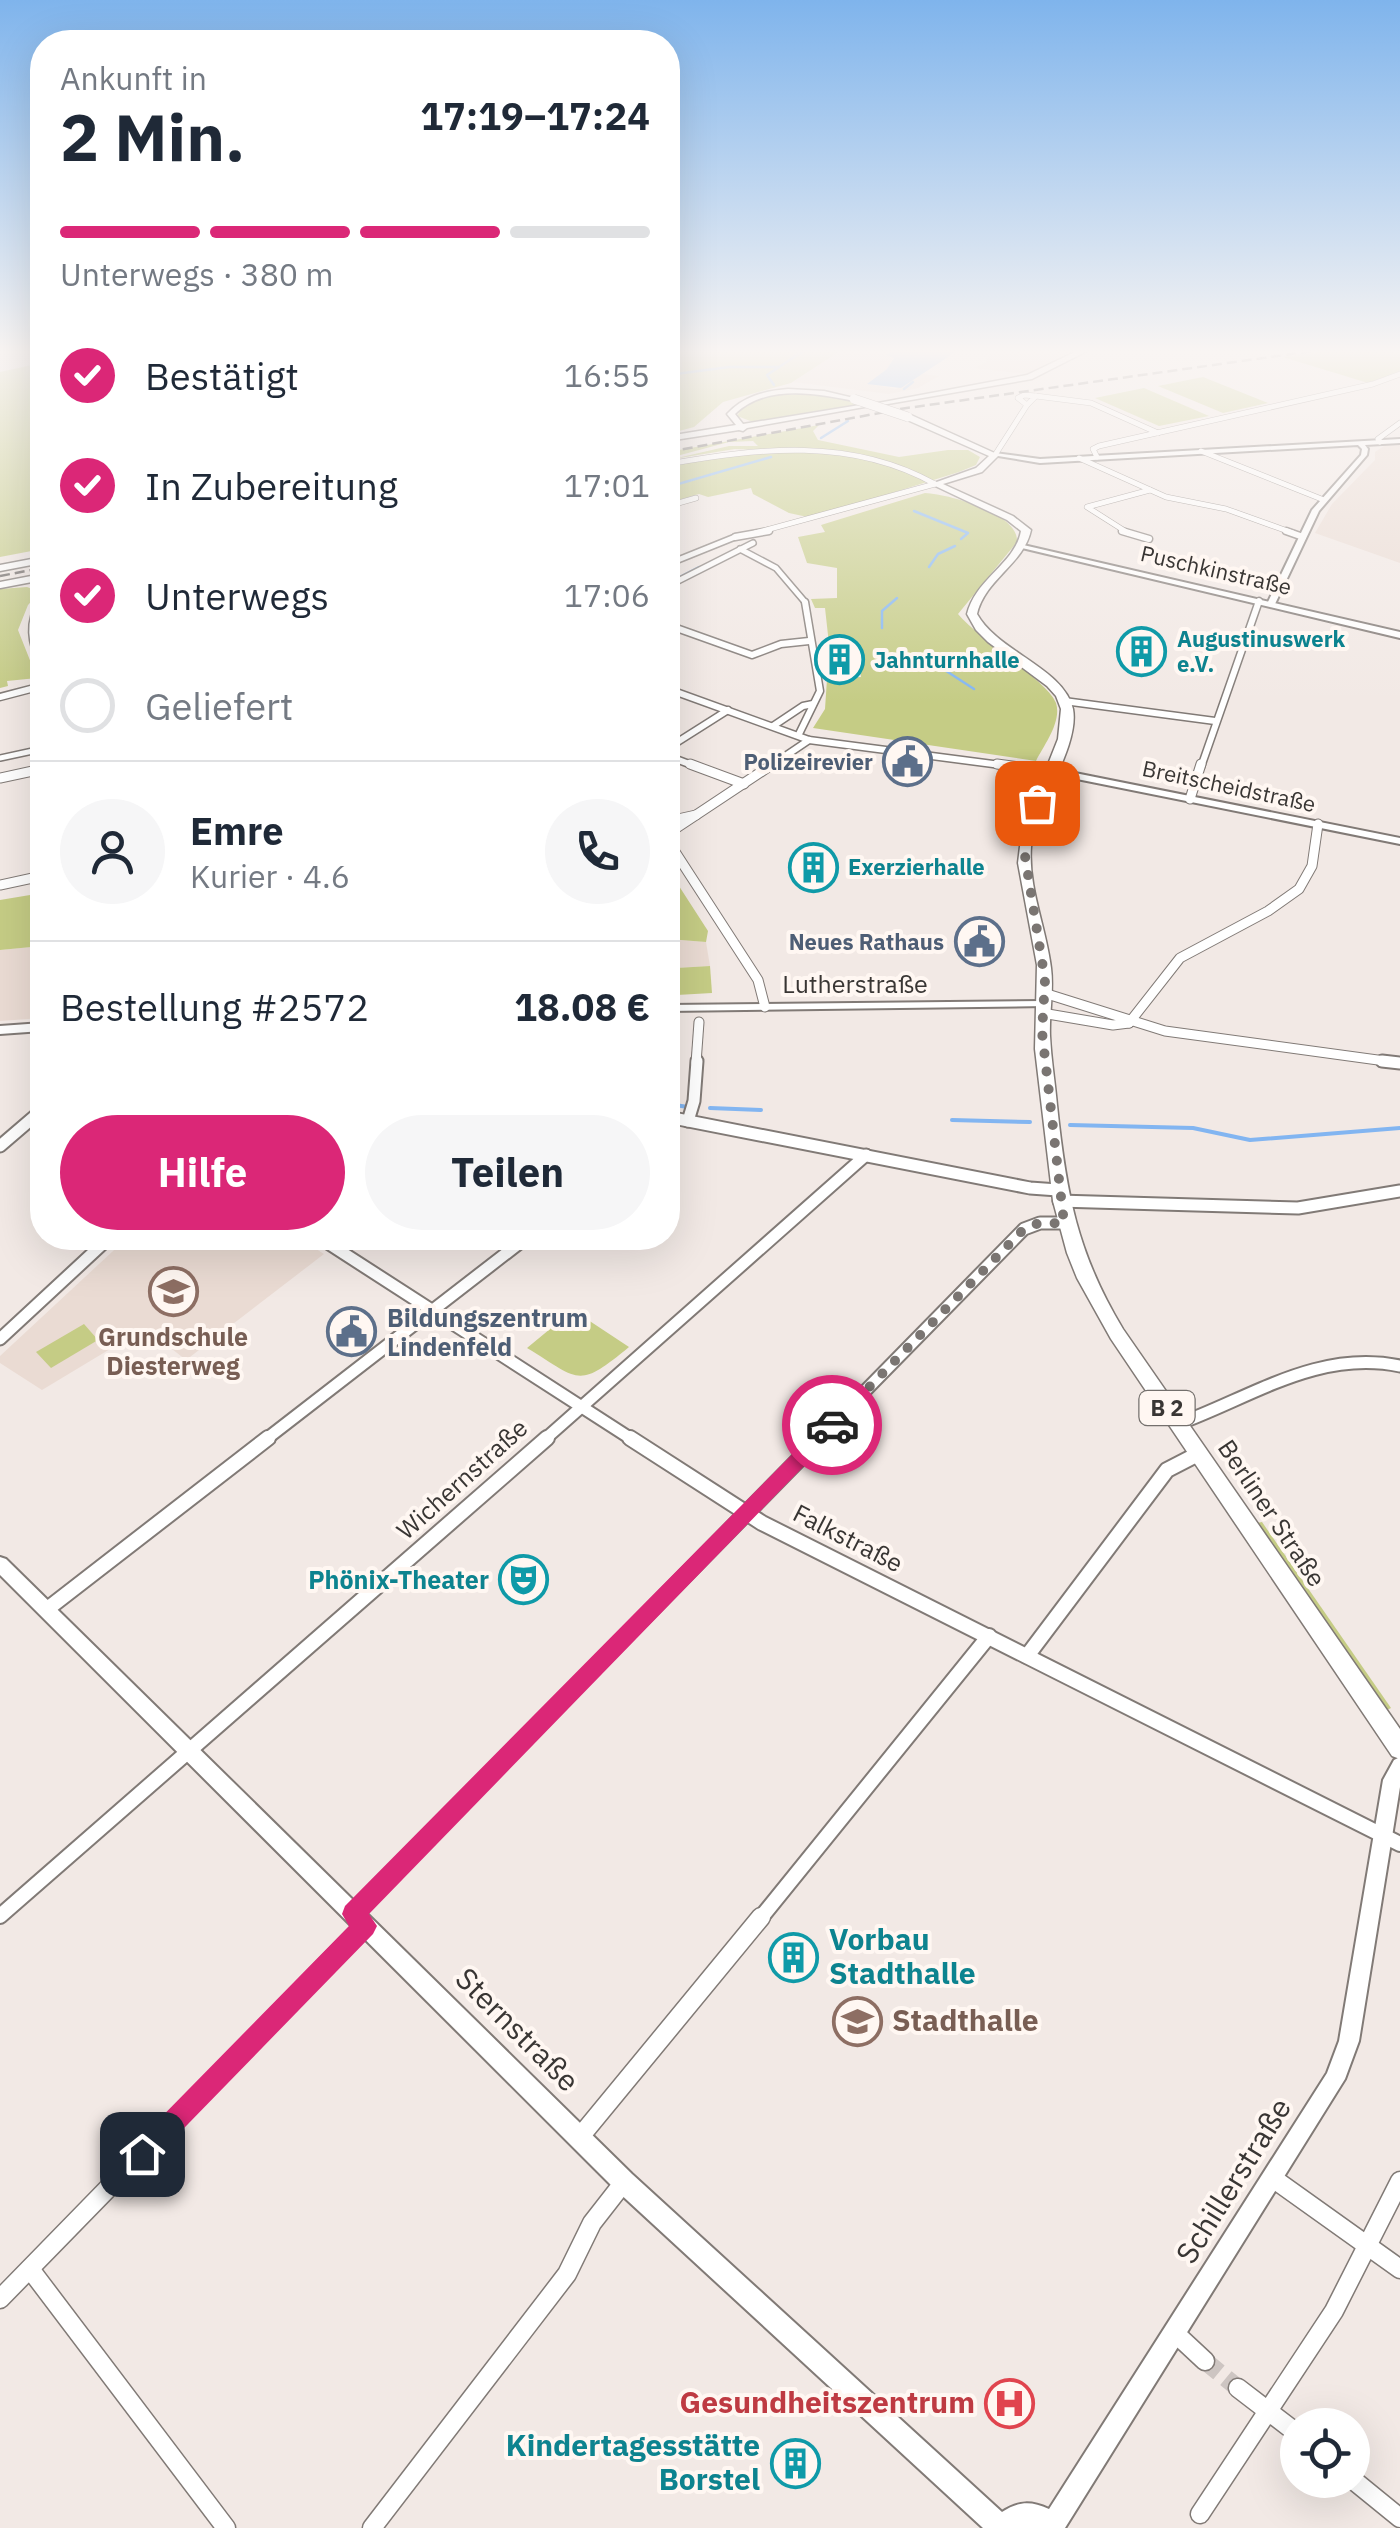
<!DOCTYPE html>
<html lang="de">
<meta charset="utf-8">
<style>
:root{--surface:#fff;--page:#f6f6f7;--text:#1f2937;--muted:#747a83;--line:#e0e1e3;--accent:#db2777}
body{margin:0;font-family:"IBM Plex Sans",sans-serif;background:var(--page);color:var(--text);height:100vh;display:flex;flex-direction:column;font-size:38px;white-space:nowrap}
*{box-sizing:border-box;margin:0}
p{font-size:32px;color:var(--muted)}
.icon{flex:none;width:55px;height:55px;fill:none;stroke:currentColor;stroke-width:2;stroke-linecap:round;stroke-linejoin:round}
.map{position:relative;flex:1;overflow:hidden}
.side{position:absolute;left:30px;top:30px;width:650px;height:1220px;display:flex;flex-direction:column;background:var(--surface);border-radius:40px;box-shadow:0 10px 40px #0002}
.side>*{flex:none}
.controls{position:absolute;left:1280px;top:2408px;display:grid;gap:20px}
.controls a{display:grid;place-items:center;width:90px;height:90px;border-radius:50%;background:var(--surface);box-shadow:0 10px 40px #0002;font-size:50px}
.pin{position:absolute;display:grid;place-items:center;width:85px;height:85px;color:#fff;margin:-42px;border-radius:20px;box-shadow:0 5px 15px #0006}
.courier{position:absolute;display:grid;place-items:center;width:100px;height:100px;margin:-50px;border:8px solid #db2777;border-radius:50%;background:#fff;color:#222;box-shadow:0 2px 12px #0007}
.overview em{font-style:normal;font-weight:700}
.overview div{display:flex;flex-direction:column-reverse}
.overview{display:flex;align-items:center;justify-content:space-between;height:170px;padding:0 30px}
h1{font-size:65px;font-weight:700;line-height:75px}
.bar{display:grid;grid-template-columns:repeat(4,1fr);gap:15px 10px;align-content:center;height:120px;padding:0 30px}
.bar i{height:12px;border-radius:8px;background:var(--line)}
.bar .selected{background:var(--accent)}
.bar p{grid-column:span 4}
.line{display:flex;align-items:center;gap:25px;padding:0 30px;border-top:2px solid var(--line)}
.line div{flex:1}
.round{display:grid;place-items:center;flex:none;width:105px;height:105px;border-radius:52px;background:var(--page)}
ol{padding:0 30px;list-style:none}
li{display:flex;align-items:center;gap:30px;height:110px}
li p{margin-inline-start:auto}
li .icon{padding:10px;border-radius:50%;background:var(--accent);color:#fff;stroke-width:4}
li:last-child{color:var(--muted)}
li i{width:55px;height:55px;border:5px solid var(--line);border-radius:50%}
.cta{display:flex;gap:20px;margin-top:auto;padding:20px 30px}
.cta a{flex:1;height:115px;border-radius:60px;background:var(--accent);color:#fff;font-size:40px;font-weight:700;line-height:115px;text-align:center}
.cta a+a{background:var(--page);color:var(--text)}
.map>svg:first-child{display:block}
</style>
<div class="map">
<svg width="1400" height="2528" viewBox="0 0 1400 2528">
<rect width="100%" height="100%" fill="#f2e9e5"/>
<g fill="#eadbd3">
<path d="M843 349H896L888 355 894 357 887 369 869 384 896 389 922 374 939 376 918 388 889 394 793 382Z"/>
<path d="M993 349H1074L1027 374 974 368 986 362Z"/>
<path d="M1400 443V563L1315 533 1332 504 1375 460V452L1387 444Z"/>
<path d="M668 939 706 942 710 966 677 968V995H668Z"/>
<path d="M42 946V1018L0 1021V950Z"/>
<path d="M127 1238H299L324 1254 186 1360 145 1328 42 1390 0 1363V1356Z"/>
</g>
<g fill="#c5cc85">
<path d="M668 349H843L791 383 723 402 694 427 668 434Z"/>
<path d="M1340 349H1400V371L1368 383 1283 357Z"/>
<path d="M42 353V549L0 557V372L32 365V356Z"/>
<path d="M1203 377 1268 403 1223 413 1158 386Z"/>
<path d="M1144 388 1209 416 1159 426 1095 398Z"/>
<path d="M824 395 866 404 753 422 737 416C751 389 798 395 824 395Z"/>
<path d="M819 425 813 431 818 440 899 457 948 450H968L980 457 976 465 959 472 812 518 789 513 753 494 751 488 708 497 699 494 668 503V466L759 450 735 449 673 459 729 446H758L753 441 729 442 673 457H668V452Z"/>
<path d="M925 493C949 494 1020 514 1017 542L958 614C978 638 1049 682 1056 703 1062 722 1044 745 1036 761L813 728 825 709 827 679 861 677 855 643 829 644 825 608H815L811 599 837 598V568L807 563 798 537 825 532 821 525Z"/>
<path d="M27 587 40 592 28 605 18 630 37 678 7 681 8 686 0 688V589Z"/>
<path d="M668 869 708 931 706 942 668 939V921L676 912 668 901Z"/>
<path d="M42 893V946L0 950V900Z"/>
<path d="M710 966 712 993 677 995 676 968Z"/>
<path d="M573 1310 629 1347C577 1390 580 1380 527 1348Z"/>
<path d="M84 1324 98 1340 51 1368 36 1352Z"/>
<path d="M1262 1522 1391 1708 1387 1710 1257 1523Z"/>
</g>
<path fill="#82b5f1" d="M896 349H960L901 388 867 384 887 369 894 358 886 355Z"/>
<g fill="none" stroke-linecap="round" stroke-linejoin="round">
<g stroke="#82b5f1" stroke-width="2.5">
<path d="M668 375 729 367H779"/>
<path d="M774 385 767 375 806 349"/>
<path d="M904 389 913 382"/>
<path d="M821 438 848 421"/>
<path d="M668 487 771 457"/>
<path d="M914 511 968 533 961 539"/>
<path d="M929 567 938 554 955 546"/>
<path d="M668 583 699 567"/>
<path d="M882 628V611L897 598"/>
<path d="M937 665 974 689"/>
</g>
<g stroke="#82b5f1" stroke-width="4">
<path d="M668 1104 688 1107"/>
<path d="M710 1108 761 1110"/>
<path d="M952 1120 1030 1122"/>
<path d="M1070 1125 1193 1128 1250 1140 1400 1128"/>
</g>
<path stroke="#cdc5c2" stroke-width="18" stroke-dasharray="18 9" stroke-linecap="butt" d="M1205 2361 1238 2388"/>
<defs>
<g id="pedestrian">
<path d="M740 549 776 568 805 602"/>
<path d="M668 564 735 537"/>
<path d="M668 586 753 543"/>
<path d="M0 758 42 749"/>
</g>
<g id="minor-far5">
<path d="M1024 395 1036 396 1027 405 1018 398Z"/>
<path d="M1036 396 1091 403 1158 433"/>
<path d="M1380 442 1378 439 1400 423"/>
<path d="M1201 451 1324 500"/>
<path d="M995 455 1027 405"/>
<path d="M1097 457 1093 449 1099 446 1373 384 1400 374"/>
<path d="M1079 458 1166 497 1226 509 1293 533"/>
<path d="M668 464C760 448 851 437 935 484"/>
<path d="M668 506 696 498"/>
<path d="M755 533 935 484"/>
<path d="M1128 533 1087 507 1150 490"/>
</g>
<g id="minor-far4">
<path d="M1122 531 1149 539"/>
<path d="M1286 531 1303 537"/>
<path d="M735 537 769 531"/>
<path d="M0 585 42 577"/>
<path d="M42 598C27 623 31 642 42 668"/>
<path d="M668 625 752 655 781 644 809 641"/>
<path d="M668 689 809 740 1016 767"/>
<path d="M0 697 42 686"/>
<path d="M1064 701 1215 721"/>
<path d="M773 726 803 706 813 704"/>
<path d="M799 734 820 691 805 602"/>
<path d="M668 748 728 710"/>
<path d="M668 756 697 767"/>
<path d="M769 767 809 740"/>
<path d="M1201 767 1259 601"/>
</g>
<g id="minor-far3">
<path d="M690 764 744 784"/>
<path d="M997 764 1050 771"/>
<path d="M0 778 42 769"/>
<path d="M1190 799 1201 764"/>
<path d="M669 821 696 815"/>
<path d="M675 829 773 764"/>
<path d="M668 841 758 980 765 1007"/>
<path d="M0 885 42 876"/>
<path d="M1044 993 1165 1031 1400 1063"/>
<path d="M1042 1013 1113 1025 1129 1023"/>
<path d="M1129 1023 1180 958 1268 911 1299 889 1312 866 1318 824"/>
<path d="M696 1063 699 1022"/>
</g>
<g id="minor-far2">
<path d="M1382 1061 1400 1063"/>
<path d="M668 1117 1030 1188 1058 1190"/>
<path d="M688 1121 694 1101 697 1061"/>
<path d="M0 1146 42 1110"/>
<path d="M1059 1201 1298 1208 1400 1191"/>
<path d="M320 1238 633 1440"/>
<path d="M0 1339 109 1238"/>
<path d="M1178 1424C1252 1397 1319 1349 1400 1366"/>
<path d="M265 1440 526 1238"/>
<path d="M544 1440 866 1155"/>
<path d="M817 1440 1024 1229 1040 1223H1064"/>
</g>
<g id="minor-far1">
<path d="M630 1438 762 1523 1400 1844"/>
<path d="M46 1610 268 1438"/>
<path d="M1027 1656 1167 1470 1198 1454"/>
<path d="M353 1914 820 1438"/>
<path d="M0 1916 547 1438"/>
<path d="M759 1920 989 1636"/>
</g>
<g id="minor">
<path d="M579 2138 761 1917"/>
<path d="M1274 2179 1400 2269"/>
<path d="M30 2269 226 2528"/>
<path d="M0 2299 365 1925"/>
<path d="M1176 2334 1205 2361"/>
<path d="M1238 2388 1298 2434"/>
<path d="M1352 2479 1400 2518"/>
<path d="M1200 2514 1334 2311 1400 2181"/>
<path d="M372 2528 567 2274 592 2223 624 2182"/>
</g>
<g id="tertiary">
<path d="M1400 439V443L1365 445 1368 449 1367 455 1319 511 1275 604 1271 606 1267 604 1312 510 1361 455 1362 449 1358 445 1040 463 992 455 995 453 1040 459Z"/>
<path d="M1050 768 1400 838V844L1047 773 1045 771Z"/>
<path d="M1043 1001 1049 1004 1047 1006 668 1011V1005Z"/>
<path d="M42 1023V1031L0 1034V1026Z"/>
<path d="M0 1557 6 1559 632 2174 1002 2512C1019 2501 1031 2501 1049 2509L1327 2073 1339 2041 1383 1780 1394 1760 1400 1757V1787L1359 2041 1345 2079 1065 2528H983L616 2190 0 1575Z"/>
</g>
<path id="secondary" d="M1019 544 1400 632V638L1022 548H1019Z"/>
<g id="primary">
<path d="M1081 349H1091L1032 379 882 405 878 403 1027 375Z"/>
<path d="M788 389 824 391 858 399 854 401C816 393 766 384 735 414L743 424 866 404 870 406 747 428 743 431 739 430 668 441V436L736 425 727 414C744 396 764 391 788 389Z"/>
<path d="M905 415H911L999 455 982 472 943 484 1013 516 1031 530C1024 564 985 579 977 614 998 652 1064 668 1073 709 1080 747 1035 806 1031 847 1028 888 1046 927 1051 968 1054 991 1049 1013 1050 1036 1051 1059 1055 1082 1057 1105 1066 1192 1077 1253 1123 1329L1400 1729V1759L1392 1756 1111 1339 1077 1278 1067 1253 1053 1201 1035 1049 1037 965 1018 863 1022 830 1058 739 1061 709 1056 696 1047 686 988 642 976 630 967 614C976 578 1015 564 1021 531L1007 520 931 484 976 468 989 456 905 419Z"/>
<path d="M42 557V563L0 571V565Z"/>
</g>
</defs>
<use href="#pedestrian" stroke="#817a76" stroke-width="8"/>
<use href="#minor-far5" stroke="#817a76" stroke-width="6"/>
<use href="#minor-far4" stroke="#817a76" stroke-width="9"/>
<use href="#minor-far3" stroke="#817a76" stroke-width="11"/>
<use href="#minor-far2" stroke="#817a76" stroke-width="15"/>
<use href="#minor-far1" stroke="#817a76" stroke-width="18"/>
<use href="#minor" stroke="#817a76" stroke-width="21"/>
<use href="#tertiary" stroke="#817a76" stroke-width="4"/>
<use href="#secondary" stroke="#817a76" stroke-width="4"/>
<use href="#primary" stroke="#817a76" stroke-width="3"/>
<use href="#pedestrian" stroke="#fff" stroke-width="5"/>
<use href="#minor-far5" stroke="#fff" stroke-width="5"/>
<use href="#minor-far4" stroke="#fff" stroke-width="6"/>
<use href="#minor-far3" stroke="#fff" stroke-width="9"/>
<use href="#minor-far2" stroke="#fff" stroke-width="11"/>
<use href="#minor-far1" stroke="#fff" stroke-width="14"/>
<use href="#minor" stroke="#fff" stroke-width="18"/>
<use href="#tertiary" fill="#fff" fill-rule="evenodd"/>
<use href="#secondary" fill="#fff" fill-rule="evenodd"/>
<use href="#primary" fill="#fff" fill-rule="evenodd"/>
<g stroke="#6a6563" stroke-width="2.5" stroke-dasharray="10 5" stroke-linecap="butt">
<path d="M900 409 1327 349"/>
<path d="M668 452 885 412"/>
<path d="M0 576 42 568"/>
</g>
<defs>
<path id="primary-bridge" d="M854 399 908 417"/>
</defs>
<use href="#primary-bridge" stroke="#817a76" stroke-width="10" stroke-linecap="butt"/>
<use href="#primary-bridge" stroke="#fff" stroke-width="9"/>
</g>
<linearGradient id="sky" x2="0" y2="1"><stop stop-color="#7fb4ec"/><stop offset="0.5" stop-color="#f9f5f3"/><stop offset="1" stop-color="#f9f5f3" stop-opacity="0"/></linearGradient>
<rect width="1400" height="703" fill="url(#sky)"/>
<path fill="#db2777" d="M832 1418 841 1425 839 1430 369 1914 377 1926 373 1934 150 2163 142 2167 133 2163 129 2154 133 2146 349 1926 342 1914 345 1906 826 1420Z"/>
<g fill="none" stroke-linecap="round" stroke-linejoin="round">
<path stroke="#7a7572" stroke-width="10" stroke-dasharray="0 18" d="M832 1425 1024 1229 1036 1224 1064 1223 1042 1032 1045 980 1025 856 1037 803"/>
</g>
<defs>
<symbol id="building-ring" viewBox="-11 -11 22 22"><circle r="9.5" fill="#fff7f2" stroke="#0f9aa8" stroke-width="1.5"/><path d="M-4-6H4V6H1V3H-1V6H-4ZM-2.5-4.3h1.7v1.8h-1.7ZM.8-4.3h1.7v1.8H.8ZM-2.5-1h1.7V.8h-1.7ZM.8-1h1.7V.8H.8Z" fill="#0f9aa8"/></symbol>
<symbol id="civic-ring" viewBox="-11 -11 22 22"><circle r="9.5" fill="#fff7f2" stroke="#5c6f8a" stroke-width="1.5"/><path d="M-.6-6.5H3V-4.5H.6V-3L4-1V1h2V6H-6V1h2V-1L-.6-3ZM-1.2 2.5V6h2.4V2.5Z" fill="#5c6f8a"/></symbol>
<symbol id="school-ring" viewBox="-11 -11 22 22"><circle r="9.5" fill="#fff7f2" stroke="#8d6e63" stroke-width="1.5"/><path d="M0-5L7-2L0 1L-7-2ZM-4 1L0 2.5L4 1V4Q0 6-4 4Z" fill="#8d6e63"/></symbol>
<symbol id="theatre-ring" viewBox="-11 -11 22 22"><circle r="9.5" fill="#fff7f2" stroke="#0f9aa8" stroke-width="1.5"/><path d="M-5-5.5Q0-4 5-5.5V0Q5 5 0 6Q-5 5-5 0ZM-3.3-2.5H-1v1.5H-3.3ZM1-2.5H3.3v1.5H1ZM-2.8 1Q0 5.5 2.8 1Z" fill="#0f9aa8"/></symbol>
<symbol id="hospital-ring" viewBox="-11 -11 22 22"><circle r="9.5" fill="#fff7f2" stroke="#e0444e" stroke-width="1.5"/><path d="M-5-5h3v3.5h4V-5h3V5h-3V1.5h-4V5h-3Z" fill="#e0444e"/></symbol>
</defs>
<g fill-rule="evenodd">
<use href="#building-ring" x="1114" y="624" width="55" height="55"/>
<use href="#building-ring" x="812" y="632" width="55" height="55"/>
<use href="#civic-ring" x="880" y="734" width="55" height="55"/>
<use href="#building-ring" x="786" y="840" width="55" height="55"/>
<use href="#civic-ring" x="952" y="914" width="55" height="55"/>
<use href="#school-ring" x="146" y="1264" width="55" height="55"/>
<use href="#civic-ring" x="324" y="1304" width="55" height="55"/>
<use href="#theatre-ring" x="496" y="1552" width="55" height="55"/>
<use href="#building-ring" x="766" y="1930" width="55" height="55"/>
<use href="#school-ring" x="830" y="1994" width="55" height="55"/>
<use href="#hospital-ring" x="982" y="2376" width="55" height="55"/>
<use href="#building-ring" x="768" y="2436" width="55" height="55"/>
</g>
<g text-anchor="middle" stroke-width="8" stroke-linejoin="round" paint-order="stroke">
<g font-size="22" fill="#393634" stroke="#fff7f2">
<text transform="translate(1216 570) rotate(13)" y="8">Puschkinstraße</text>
<text transform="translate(1229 786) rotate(12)" y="8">Breitscheidstraße</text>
</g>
<g font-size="22" font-weight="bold" fill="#0d838f" stroke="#fff7f2" text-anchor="start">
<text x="1177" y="647">Augustinuswerk<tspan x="1177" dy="25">e.V.</tspan></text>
<text x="874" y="668">Jahnturnhalle</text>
<text x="848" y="875">Exerzierhalle</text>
</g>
<g font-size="22" font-weight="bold" fill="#4e5e75" stroke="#fff7f2" text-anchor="end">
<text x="873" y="770">Polizeirevier</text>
<text x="944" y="950">Neues Rathaus</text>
</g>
<rect fill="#fff7f2" stroke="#74706d" stroke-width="2.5" x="1139.5" y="1391" width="55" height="34" rx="8"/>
<g font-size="22" font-weight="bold" fill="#393634">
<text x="1167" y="1416">B 2</text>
</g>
<g font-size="25" fill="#393634" stroke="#fff7f2">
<text x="855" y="993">Lutherstraße</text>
<text transform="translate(462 1479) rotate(-42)" y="9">Wichernstraße</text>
<text transform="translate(1272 1513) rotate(56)" y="9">Berliner Straße</text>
<text transform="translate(848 1538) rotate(27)" y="9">Falkstraße</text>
</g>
<g font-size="25" font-weight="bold" fill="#4e5e75" stroke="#fff7f2" text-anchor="start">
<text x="387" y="1327">Bildungszentrum<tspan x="387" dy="29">Lindenfeld</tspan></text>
</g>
<g font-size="25" font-weight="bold" fill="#785e54" stroke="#fff7f2">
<text x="173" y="1346">Grundschule<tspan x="173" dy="29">Diesterweg</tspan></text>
</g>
<g font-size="25" font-weight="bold" fill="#0d838f" stroke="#fff7f2" text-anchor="end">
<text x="489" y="1589">Phönix-Theater</text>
</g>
<g font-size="30" font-weight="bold" fill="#0d838f" stroke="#fff7f2" text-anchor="start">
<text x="829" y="1950">Vorbau<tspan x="829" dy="34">Stadthalle</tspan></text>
<text x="760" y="2456" text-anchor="end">Kindertagesstätte<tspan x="760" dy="34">Borstel</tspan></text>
</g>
<g font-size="30" font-weight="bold" fill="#785e54" stroke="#fff7f2" text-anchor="start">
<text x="892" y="2031">Stadthalle</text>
</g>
<g font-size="30" fill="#393634" stroke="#fff7f2">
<text transform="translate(517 2030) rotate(45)" y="10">Sternstraße</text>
<text transform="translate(1234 2181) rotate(-58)" y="10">Schillerstraße</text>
</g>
<g font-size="30" font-weight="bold" fill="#be3a42" stroke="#fff7f2" text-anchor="end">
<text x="975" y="2413">Gesundheitszentrum</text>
</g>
</g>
</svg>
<div class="controls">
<a><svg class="icon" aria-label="locate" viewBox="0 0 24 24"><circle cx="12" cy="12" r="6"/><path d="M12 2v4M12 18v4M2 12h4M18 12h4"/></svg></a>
</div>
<div class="pin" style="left:1037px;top:803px;background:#ea580c"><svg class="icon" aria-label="bag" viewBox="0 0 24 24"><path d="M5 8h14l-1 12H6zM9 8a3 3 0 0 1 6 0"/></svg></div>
<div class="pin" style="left:142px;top:2154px;background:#1f2937"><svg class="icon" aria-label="home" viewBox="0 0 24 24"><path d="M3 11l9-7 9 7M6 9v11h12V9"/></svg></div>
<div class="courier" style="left:832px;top:1425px"><svg class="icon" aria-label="car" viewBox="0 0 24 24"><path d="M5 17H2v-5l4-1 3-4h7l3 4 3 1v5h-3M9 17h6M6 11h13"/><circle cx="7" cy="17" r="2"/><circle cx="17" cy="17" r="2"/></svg></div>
<section class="side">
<div class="overview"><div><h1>2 Min.</h1><p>Ankunft in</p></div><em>17:19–17:24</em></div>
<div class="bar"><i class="selected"></i><i class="selected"></i><i class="selected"></i><i></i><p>Unterwegs · 380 m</p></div>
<ol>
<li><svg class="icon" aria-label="check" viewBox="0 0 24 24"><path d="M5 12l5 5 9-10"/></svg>Bestätigt<p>16:55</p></li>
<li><svg class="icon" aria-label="check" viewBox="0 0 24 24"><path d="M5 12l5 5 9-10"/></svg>In Zubereitung<p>17:01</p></li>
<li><svg class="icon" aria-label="check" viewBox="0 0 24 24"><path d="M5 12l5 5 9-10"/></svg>Unterwegs<p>17:06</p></li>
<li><i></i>Geliefert</li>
</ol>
<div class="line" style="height:180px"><a class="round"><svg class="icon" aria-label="person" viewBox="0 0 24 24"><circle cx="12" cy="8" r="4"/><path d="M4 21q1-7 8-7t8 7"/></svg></a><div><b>Emre</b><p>Kurier · 4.6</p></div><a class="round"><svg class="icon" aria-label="phone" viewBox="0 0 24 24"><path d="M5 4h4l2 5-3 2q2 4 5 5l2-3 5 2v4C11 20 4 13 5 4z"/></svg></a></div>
<div class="line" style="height:130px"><div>Bestellung #2572</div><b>18.08 €</b></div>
<div class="cta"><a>Hilfe</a><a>Teilen</a></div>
</section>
</div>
